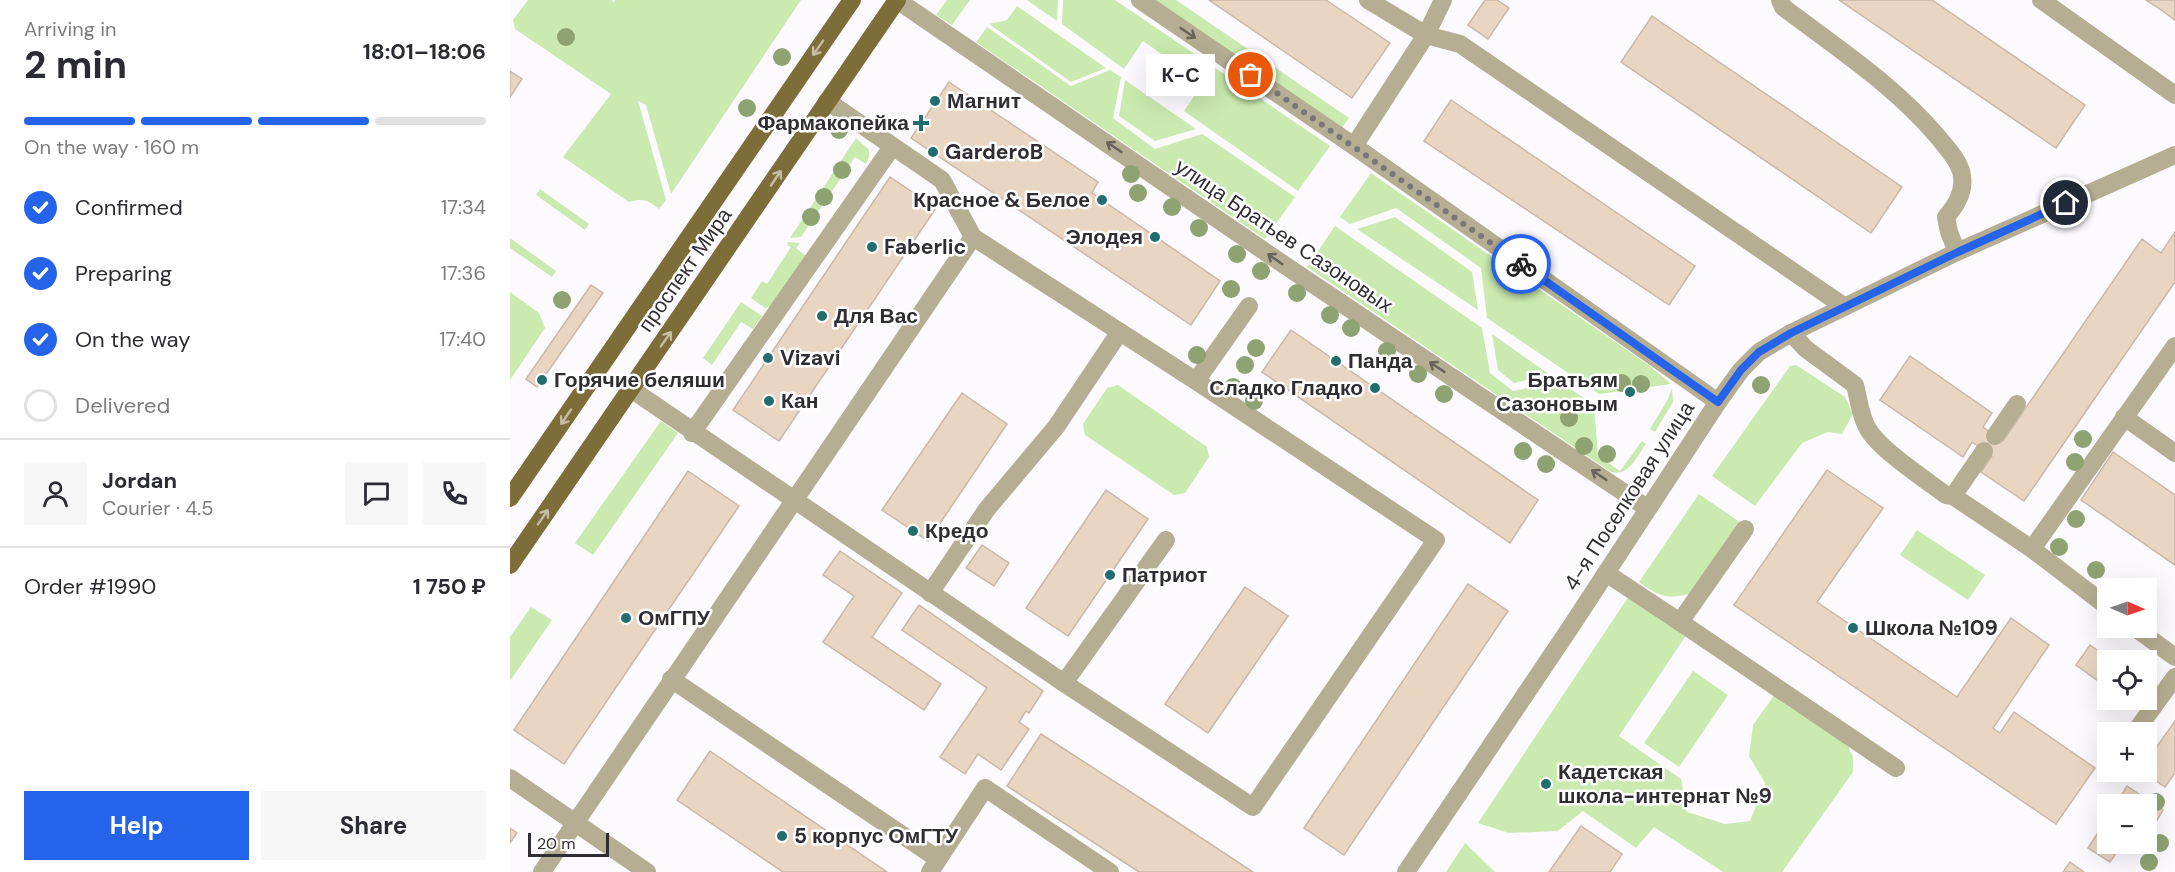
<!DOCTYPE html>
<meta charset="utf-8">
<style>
:root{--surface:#fff;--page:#f7f7f7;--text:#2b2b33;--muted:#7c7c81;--line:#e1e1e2;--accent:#2563eb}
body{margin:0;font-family:"DM Sans",sans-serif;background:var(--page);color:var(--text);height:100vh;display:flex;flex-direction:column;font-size:22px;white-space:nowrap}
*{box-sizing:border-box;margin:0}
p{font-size:20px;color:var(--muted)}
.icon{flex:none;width:33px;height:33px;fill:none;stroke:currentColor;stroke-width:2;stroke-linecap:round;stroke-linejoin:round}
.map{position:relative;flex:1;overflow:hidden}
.sheet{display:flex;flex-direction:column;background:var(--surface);width:510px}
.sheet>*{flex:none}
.needle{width:39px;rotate:92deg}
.fabs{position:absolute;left:1587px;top:578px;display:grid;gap:12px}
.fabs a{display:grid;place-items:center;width:60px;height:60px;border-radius:0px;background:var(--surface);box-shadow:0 6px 24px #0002;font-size:30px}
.scale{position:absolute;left:18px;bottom:15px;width:81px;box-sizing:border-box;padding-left:6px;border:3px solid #312d35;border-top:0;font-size:16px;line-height:21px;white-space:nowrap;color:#312d35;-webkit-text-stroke:4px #fff;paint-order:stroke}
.pin{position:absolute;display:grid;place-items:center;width:51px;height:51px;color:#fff;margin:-26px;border:3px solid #fff;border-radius:50%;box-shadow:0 2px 6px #0007}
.courier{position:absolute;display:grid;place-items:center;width:60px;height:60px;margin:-30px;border:4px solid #2563eb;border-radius:50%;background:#fff;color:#222;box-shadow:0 2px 8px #0007}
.bubble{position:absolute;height:42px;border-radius:0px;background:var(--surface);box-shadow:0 6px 24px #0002;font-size:20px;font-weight:700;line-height:42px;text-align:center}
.headline em{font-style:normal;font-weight:700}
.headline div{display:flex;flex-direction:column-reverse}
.headline{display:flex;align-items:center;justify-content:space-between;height:102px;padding:0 24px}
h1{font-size:39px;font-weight:700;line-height:45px}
.bar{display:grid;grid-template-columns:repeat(4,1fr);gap:9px 6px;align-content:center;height:72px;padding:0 24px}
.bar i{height:8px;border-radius:4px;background:var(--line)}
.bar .on{background:var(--accent)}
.bar p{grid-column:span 4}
.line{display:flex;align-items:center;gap:15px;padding:0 24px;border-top:2px solid var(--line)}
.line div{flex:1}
.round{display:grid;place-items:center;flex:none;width:63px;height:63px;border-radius:0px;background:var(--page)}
ol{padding:0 24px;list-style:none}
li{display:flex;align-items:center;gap:18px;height:66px}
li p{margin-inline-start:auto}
li .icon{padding:6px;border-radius:50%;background:var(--accent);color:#fff;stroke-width:4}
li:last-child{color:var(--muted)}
li i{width:33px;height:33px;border:3px solid var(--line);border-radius:50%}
.primary-button{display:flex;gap:12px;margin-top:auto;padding:12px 24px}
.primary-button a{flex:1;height:69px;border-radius:0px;background:var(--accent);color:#fff;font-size:24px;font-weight:700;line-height:69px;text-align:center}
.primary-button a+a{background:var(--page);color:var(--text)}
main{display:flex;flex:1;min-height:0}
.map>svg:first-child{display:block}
</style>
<main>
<section class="sheet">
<div class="headline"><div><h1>2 min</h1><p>Arriving in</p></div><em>18:01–18:06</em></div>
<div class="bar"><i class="on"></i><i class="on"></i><i class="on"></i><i></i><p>On the way · 160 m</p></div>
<ol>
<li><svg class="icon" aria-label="check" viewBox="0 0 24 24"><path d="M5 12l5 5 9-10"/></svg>Confirmed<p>17:34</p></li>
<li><svg class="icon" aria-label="check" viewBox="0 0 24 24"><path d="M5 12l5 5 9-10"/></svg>Preparing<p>17:36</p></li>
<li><svg class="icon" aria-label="check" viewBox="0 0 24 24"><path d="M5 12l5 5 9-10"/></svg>On the way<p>17:40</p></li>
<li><i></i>Delivered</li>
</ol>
<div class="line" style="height:108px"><a class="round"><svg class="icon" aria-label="person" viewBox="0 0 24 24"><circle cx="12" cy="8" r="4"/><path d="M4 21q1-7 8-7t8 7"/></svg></a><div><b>Jordan</b><p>Courier · 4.5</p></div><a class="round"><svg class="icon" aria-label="chat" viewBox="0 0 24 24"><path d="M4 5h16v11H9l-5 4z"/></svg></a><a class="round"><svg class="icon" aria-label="phone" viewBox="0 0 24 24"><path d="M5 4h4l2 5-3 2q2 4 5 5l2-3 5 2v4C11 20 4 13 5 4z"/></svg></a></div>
<div class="line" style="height:78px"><div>Order #1990</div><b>1 750 ₽</b></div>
<div class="primary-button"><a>Help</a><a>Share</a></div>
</section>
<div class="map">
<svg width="1665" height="872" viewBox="0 0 1665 872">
<rect width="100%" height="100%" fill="#fcfafe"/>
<g fill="#caeaaf">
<path d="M18 0H102L103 3 105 0H291L161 194 136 105 128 101 156 200 149 209C138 200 133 198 119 202L53 157 101 94 5 29 3 20Z"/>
<path d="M437 0H460L442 25 426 15Z"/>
<path d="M517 0H548L547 21Z"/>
<path d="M553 0H605L820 146 788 191 674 111 693 83 633 41 614 69 552 24Z"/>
<path d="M643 0H666L839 118 831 129Z"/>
<path d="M507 6 596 68 561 82 479 24 497 20Z"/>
<path d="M477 27 561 86 600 70 611 77 603 118 645 149 692 134 785 197 755 239 466 42Z"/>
<path d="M615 80 686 129 645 141 609 116Z"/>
<path d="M346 138 359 150V157L356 164 345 157 291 237 280 238Z"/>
<path d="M861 173 1140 366 1161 384 1089 394 977 318 971 268 886 208 840 224 830 217Z"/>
<path d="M30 189 79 224 75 230 26 195Z"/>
<path d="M885 217 962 272 968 310 847 229Z"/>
<path d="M825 226 972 328 980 373 1003 391 1049 381 1084 405 1088 456 1110 471 1132 441 1136 444C1127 456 1119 477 1101 472L797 267Z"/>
<path d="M0 238 46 271 42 277 0 248Z"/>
<path d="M278 242 290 243 286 248 296 256 260 307 255 308 241 298 252 281 257 284 281 247 277 245Z"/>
<path d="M0 292 29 313 35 328 0 380Z"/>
<path d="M231 302 252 316 243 329 231 322 202 365 193 358Z"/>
<path d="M982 334 1040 375 1004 383 988 370Z"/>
<path d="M1286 365 1335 397 1343 414 1332 434 1318 432 1292 443 1245 506 1202 476 1280 366Z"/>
<path d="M608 385 697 447 699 457 675 493 664 495 575 435 573 424 597 388Z"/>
<path d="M1162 388 1163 402 1145 432 1140 429 1158 399Z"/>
<path d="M151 421 168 433 83 555 65 543Z"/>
<path d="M1189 494 1231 523 1183 593C1157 600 1150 597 1129 582Z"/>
<path d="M1407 530 1475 575 1458 600 1390 555Z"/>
<path d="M1119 596 1177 634 1109 736 1171 779 1177 812 1215 824 1240 821 1255 783 1239 756 1243 725 1265 694 1336 742 1343 757V772L1272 872H1213L1144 827 1126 848 1073 811 1048 831 999 833 968 823Z"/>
<path d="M21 607 42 620 0 681V637Z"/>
<path d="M1183 671 1218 695 1169 767 1134 743Z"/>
<path d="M955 843 985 872H936Z"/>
</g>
<g fill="#e8d6c3" stroke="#cab8a6" stroke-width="1.5">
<path d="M699 0H816L880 43 842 98Z"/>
<path d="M975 0H987L999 8 978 39 958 25Z"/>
<path d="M1329 0H1422L1575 105 1546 148Z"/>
<path d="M1636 0H1665V20L1651 10Z"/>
<path d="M1142 16 1392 187 1361 233 1111 62Z"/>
<path d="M0 71 12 79 0 97Z"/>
<path d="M439 82 588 182 582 193 710 281 681 325 401 138Z"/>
<path d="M941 100 1185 266 1159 305 914 141Z"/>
<path d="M380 177 426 208 269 441 223 410Z"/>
<path d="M1665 232V282L1514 501 1471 472 1482 456 1462 442 1453 457 1370 400 1400 356 1482 413 1473 427 1493 441 1632 239 1651 253Z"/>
<path d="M81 285 93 293 27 387 16 379Z"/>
<path d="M781 330 1028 500 1000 543 752 372Z"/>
<path d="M452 393 497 424 418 541 372 510Z"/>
<path d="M1603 452 1665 495V565L1571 500Z"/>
<path d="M1317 470 1373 508 1307 602 1447 697 1501 618 1539 645 1483 728 1490 733 1504 712 1585 768 1546 824 1224 605Z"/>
<path d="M178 471 229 506 54 764 4 730Z"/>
<path d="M596 490 638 519 558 636 516 608Z"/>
<path d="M472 545 499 563 484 586 456 568Z"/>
<path d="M330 551 392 593 362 637 431 684 414 710 313 642 344 596 313 575Z"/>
<path d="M958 584 998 611 834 855 794 828Z"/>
<path d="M735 587 778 616 698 733 655 704Z"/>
<path d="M409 605 533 691 519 713 516 711 509 722 519 729 491 770 468 754 455 774 430 757 477 688 392 630Z"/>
<path d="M1580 645 1601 660H1598V688L1566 665Z"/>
<path d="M1613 699H1632L1626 708Z"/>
<path d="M1665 721V773L1655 787 1631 771H1636V762Z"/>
<path d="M531 734 667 822 743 872H629L497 786Z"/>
<path d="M200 751 377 872H273L167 800Z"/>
<path d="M1617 786 1653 810 1643 827 1636 822V804H1606Z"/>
<path d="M1598 817V843H1613L1600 862 1578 848Z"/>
<path d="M1071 826 1112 854 1100 872H1039Z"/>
<path d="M0 828 7 833 0 843Z"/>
<path d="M1560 862 1574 872H1553Z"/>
</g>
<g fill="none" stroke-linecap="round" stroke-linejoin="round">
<g stroke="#b6ae92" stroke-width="18">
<path d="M387 0 770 262 1137 508"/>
<path d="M630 0 844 146 1208 402"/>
<path d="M858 0 916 35 950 44 1335 307"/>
<path d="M1270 0 1273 7C1327 48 1384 85 1428 137 1436 147 1447 158 1451 171 1456 189 1447 205 1436 217L1439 232 1447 252"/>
<path d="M1531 0 1665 95"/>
<path d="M844 146 916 35 933 0"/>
<path d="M1281 333 1296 349 1345 385C1349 400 1350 416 1358 429 1370 450 1416 480 1436 495L1443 496 1522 549 1598 607"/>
<path d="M686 381 739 306"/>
<path d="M121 389 554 683 743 807 926 540 686 381 463 237 432 180 317 101"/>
<path d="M1614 417 1665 453"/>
<path d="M182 433 382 147"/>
<path d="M1485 436 1507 404"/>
<path d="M1443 496 1474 451"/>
<path d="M1522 549 1665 346"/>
<path d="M1096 573 1170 622 1235 529"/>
<path d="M420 593 477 509 546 427 609 333"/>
<path d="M1170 622 1386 768"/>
<path d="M1624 627 1665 657"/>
<path d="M161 679 428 859"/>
<path d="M554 683 656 540"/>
<path d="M1625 732 1665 677"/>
<path d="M0 778 137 872"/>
<path d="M32 872 463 237"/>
<path d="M420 872 475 788 600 872"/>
<path d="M896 872 1062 625 1208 402 1231 370 1249 352 1281 333 1447 252 1665 155"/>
</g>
<g stroke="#7d6d38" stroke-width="18">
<path d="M0 498 342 0"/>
<path d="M0 565 387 0"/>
</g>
</g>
<g fill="#8fa372">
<circle cx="56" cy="37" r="9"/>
<circle cx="272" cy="57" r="9"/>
<circle cx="237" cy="108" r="9"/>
<circle cx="329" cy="130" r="9"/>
<circle cx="332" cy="170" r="9"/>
<circle cx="621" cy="174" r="9"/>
<circle cx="628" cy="193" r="9"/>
<circle cx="314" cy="197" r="9"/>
<circle cx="662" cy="207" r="9"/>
<circle cx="301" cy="217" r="9"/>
<circle cx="689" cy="228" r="9"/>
<circle cx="727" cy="254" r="9"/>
<circle cx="751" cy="271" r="9"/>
<circle cx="721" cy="289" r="9"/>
<circle cx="787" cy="293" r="9"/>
<circle cx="52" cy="300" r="9"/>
<circle cx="820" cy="315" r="9"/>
<circle cx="841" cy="328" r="9"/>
<circle cx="746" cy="348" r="9"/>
<circle cx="877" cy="351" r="9"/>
<circle cx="687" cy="355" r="9"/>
<circle cx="735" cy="365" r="9"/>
<circle cx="908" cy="374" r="9"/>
<circle cx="1112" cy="383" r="9"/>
<circle cx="1131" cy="384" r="9"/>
<circle cx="1251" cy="385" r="9"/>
<circle cx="723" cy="387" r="9"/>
<circle cx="934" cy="394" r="9"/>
<circle cx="744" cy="401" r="9"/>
<circle cx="1059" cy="418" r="9"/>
<circle cx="1573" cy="439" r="9"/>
<circle cx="1074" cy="446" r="9"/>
<circle cx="1013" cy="451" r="9"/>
<circle cx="1097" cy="454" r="9"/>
<circle cx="1565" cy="462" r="9"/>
<circle cx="1036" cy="464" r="9"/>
<circle cx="1566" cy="519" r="9"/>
<circle cx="1549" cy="547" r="9"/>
<circle cx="1586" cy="570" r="9"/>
<circle cx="1646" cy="802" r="9"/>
<circle cx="1650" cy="843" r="9"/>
<circle cx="1639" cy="862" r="9"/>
</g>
<defs><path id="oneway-shaft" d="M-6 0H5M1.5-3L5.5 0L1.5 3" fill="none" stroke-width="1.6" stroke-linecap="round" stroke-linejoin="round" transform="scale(1.5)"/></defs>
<g stroke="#66615a">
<use href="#oneway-shaft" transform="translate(678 33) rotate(34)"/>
<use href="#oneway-shaft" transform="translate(604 147) rotate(-146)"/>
<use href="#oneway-shaft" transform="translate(765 259) rotate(-145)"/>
<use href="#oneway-shaft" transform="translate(927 367) rotate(-146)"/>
<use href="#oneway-shaft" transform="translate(1089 475) rotate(-146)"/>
</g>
<g stroke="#c4bda5">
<use href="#oneway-shaft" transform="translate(308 48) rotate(125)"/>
<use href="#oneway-shaft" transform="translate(266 178) rotate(-56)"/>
<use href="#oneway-shaft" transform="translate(156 339) rotate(-55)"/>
<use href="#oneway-shaft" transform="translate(56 417) rotate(124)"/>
<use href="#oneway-shaft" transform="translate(33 517) rotate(-55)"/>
</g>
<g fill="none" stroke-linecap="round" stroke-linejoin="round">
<path stroke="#78757b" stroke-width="6" stroke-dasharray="0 10.8" d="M741 75 1011 264"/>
<path stroke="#2563eb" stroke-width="8" d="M1011 264 1208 402 1231 370 1249 352 1281 333 1448 252 1556 203"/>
</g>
<g fill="#226e6f" stroke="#fff" stroke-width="2">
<circle cx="425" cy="101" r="6"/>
<path d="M408 114h6v6h6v6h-6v6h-6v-6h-6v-6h6z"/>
<circle cx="423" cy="152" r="6"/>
<circle cx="592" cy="200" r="6"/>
<circle cx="645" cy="237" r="6"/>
<circle cx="362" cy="247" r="6"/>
<circle cx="312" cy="316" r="6"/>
<circle cx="258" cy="358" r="6"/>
<circle cx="826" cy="361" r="6"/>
<circle cx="32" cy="380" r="6"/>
<circle cx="865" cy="388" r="6"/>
<circle cx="1120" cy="392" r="6"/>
<circle cx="259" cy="401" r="6"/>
<circle cx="403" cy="531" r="6"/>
<circle cx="600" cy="575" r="6"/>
<circle cx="116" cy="618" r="6"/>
<circle cx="1343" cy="628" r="6"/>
<circle cx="1036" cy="784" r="6"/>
<circle cx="272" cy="836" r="6"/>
</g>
<g text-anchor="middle" stroke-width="5" stroke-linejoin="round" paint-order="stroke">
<g font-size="21" font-weight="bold" fill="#312d35" stroke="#fff" text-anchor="start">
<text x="437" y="108">Магнит</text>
<text x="399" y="130" text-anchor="end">Фармакопейка</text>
<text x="435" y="159">GarderoB</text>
<text x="580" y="207" text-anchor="end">Красное &amp; Белое</text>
<text x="633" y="244" text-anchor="end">Элодея</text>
<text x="374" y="254">Faberlic</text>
<text x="324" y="323">Для Вас</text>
<text x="270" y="365">Vizavi</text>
<text x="838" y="368">Панда</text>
<text x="44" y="387">Горячие беляши</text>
<text x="1108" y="387" text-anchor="end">Братьям<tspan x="1108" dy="24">Сазоновым</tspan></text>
<text x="853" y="395" text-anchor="end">Сладко Гладко</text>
<text x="271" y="408">Кан</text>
<text x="415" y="538">Кредо</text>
<text x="612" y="582">Патриот</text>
<text x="128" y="625">ОмГПУ</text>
<text x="1355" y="635">Школа №109</text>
<text x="1048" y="779">Кадетская<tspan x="1048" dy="24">школа-интернат №9</tspan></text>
<text x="284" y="843">5 корпус ОмГТУ</text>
</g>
<g font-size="21" fill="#312d35" stroke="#fff">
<text transform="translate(774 236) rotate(34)" y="7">улица Братьев Сазоновых</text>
<text transform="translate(175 270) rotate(-55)" y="7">проспект Мира</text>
<text transform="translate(1119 496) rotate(-57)" y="7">4-я Поселковая улица</text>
</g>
</g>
</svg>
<div class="fabs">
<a><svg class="needle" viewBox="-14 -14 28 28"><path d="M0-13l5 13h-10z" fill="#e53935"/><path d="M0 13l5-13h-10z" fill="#7c7c81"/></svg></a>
<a><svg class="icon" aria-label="locate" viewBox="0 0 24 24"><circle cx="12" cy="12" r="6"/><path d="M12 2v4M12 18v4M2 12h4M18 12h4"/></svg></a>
<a>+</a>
<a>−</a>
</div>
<div class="scale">20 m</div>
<div class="pin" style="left:741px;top:75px;background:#ea580c"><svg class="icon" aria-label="bag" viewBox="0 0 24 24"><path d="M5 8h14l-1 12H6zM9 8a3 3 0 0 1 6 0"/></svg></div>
<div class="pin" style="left:1556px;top:203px;background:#1f2937"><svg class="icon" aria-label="home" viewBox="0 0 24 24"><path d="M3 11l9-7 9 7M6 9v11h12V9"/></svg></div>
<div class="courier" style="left:1011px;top:264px"><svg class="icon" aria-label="bike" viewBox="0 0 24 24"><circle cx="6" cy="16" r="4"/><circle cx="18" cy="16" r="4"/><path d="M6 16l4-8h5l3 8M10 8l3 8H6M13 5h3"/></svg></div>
<div class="bubble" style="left:636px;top:54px;width:69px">К-С</div>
</div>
</main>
